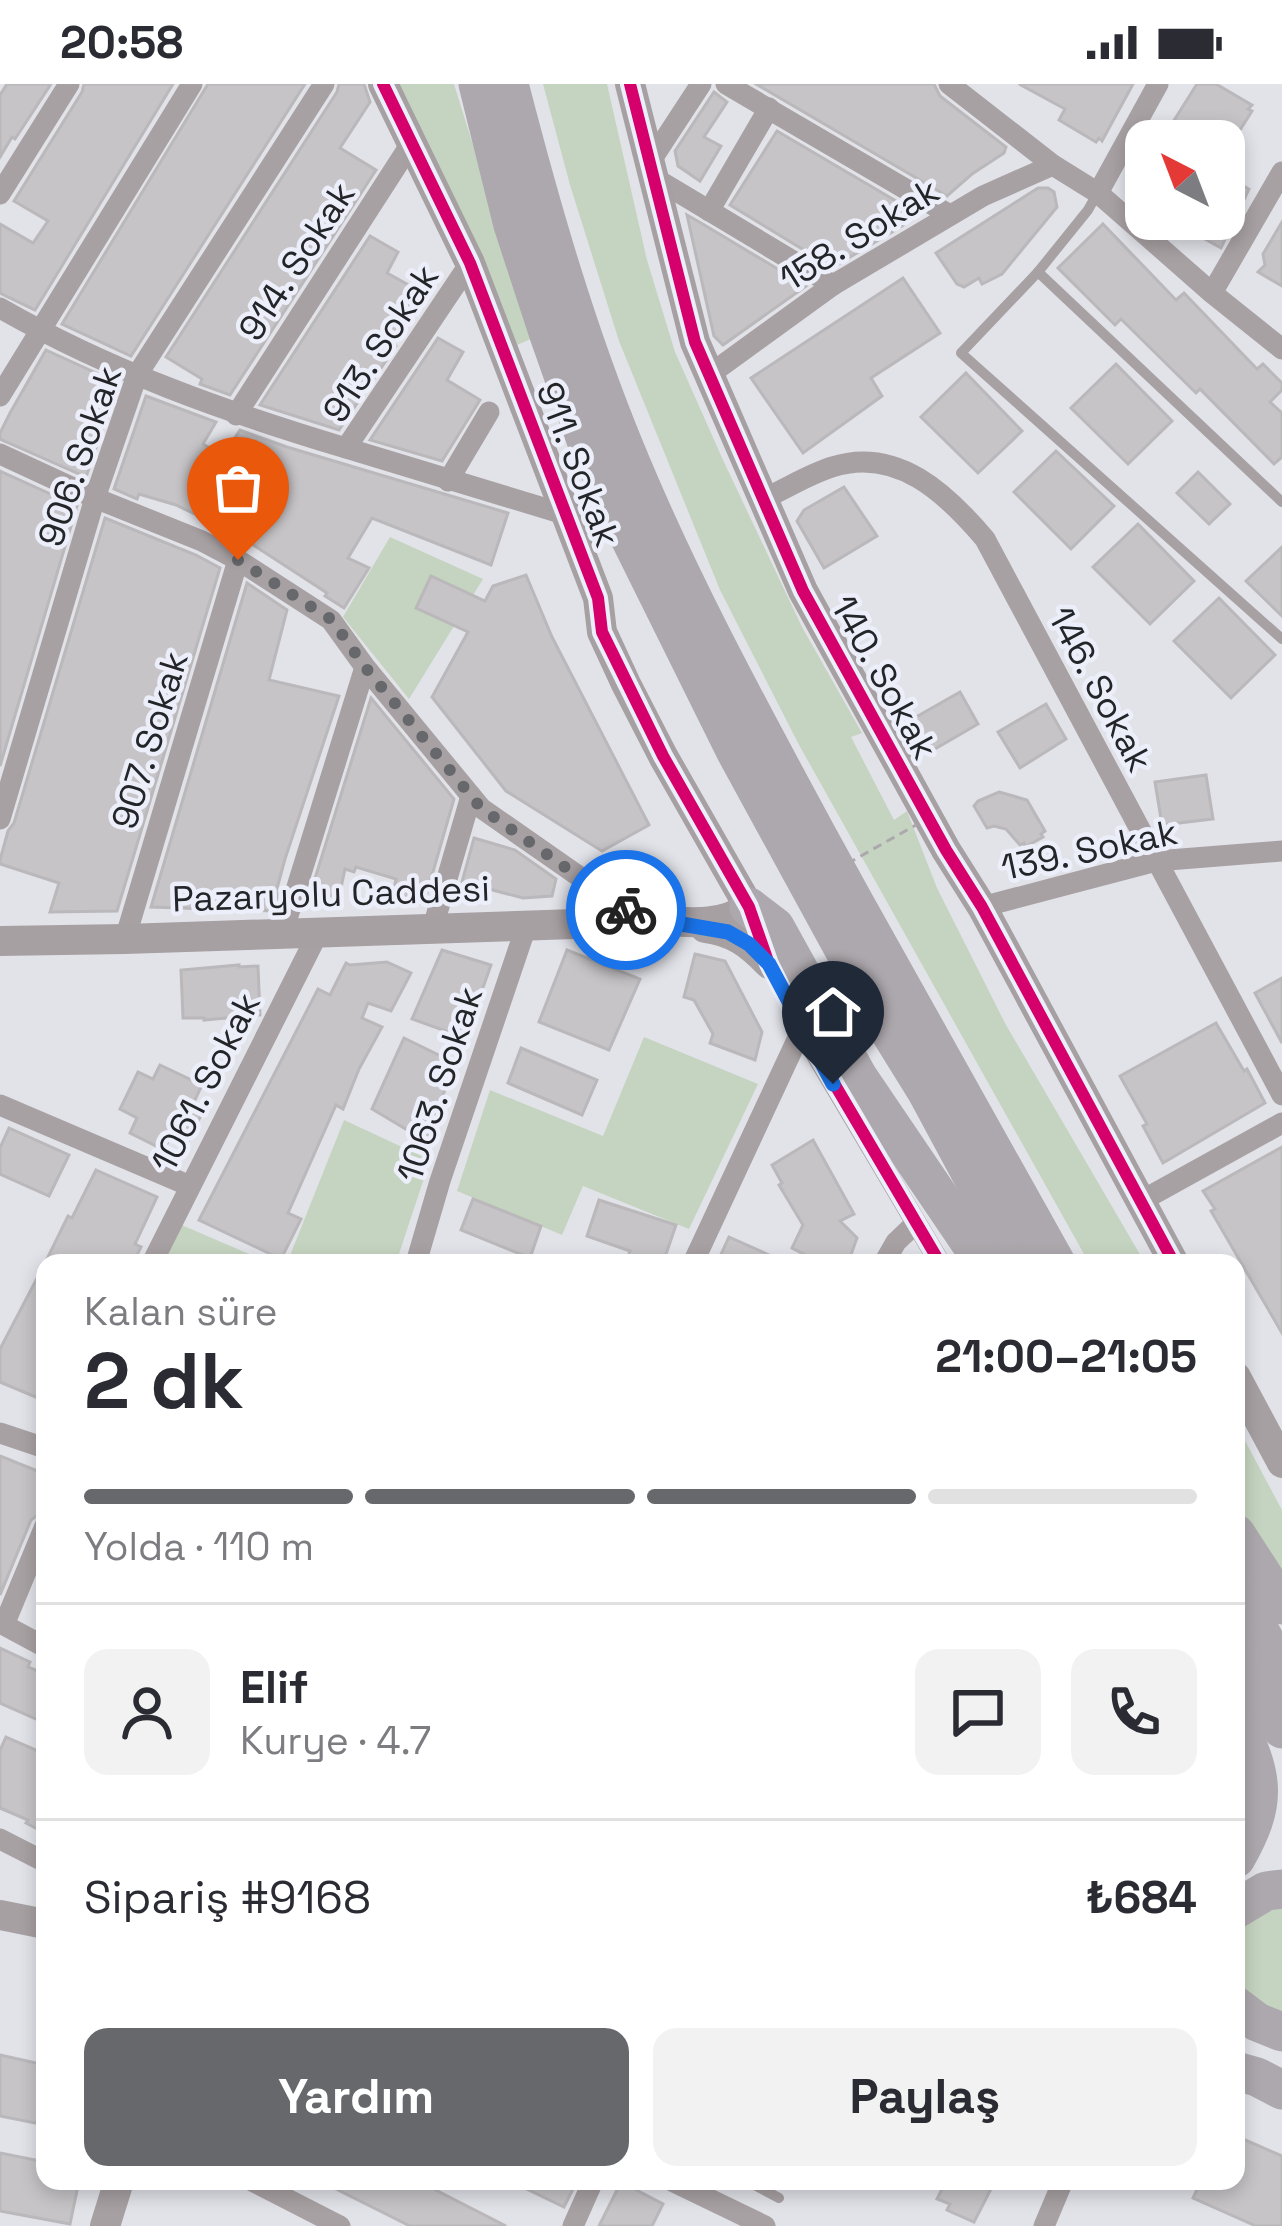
<!DOCTYPE html>
<html lang="tr">
<meta charset="utf-8">
<style>
:root{--surface:#fff;--page:#f2f2f3;--text:#2b2b33;--muted:#7c7c81;--line:#e1e1e2;--accent:#66686c}
body{margin:0;font-family:"Space Grotesk",sans-serif;background:var(--page);color:var(--text);height:100vh;display:flex;flex-direction:column;font-size:45px;white-space:nowrap}
*{box-sizing:border-box;margin:0}
p{font-size:39px;color:var(--muted)}
.icon{flex:none;width:66px;height:66px;fill:none;stroke:currentColor;stroke-width:2;stroke-linecap:round;stroke-linejoin:round}
.map{position:relative;flex:1;overflow:hidden}
.drawer{position:absolute;left:36px;top:1170px;width:1209px;height:936px;display:flex;flex-direction:column;background:var(--surface);border-radius:24px;box-shadow:0 6px 18px #0003}
.drawer>*{flex:none}
.needle{width:78px;rotate:318deg}
.buttons{position:absolute;left:1125px;top:36px;display:grid;gap:24px}
.buttons a{display:grid;place-items:center;width:120px;height:120px;border-radius:24px;background:var(--surface);box-shadow:0 6px 18px #0003;font-size:60px}
.pin{position:absolute;display:grid;place-items:center;width:102px;height:102px;color:#fff;margin:-123px -51px;border-radius:50% 50% 50% 0;rotate:-45deg;box-shadow:0 0 12px #0007}
.pin .icon{rotate:45deg}
.courier{position:absolute;display:grid;place-items:center;width:120px;height:120px;margin:-60px;border:9px solid #1a73e8;border-radius:50%;background:#fff;color:#222;box-shadow:0 3px 15px #0007}
.summary em{font-style:normal;font-weight:600}
.summary div{display:flex;flex-direction:column-reverse}
.summary{display:flex;align-items:center;justify-content:space-between;height:204px;padding:0 48px}
h1{font-size:78px;font-weight:600;line-height:90px}
.bar{display:grid;grid-template-columns:repeat(4,1fr);gap:18px 12px;align-content:center;height:144px;padding:0 48px}
.bar i{height:15px;border-radius:9px;background:var(--line)}
.bar .on{background:var(--accent)}
.bar p{grid-column:span 4}
.line{display:flex;align-items:center;gap:30px;padding:0 48px;border-top:3px solid var(--line)}
.line div{flex:1}
.round{display:grid;place-items:center;flex:none;width:126px;height:126px;border-radius:24px;background:var(--page)}
.cta{display:flex;gap:24px;margin-top:auto;padding:24px 48px}
.cta a{flex:1;height:138px;border-radius:24px;background:var(--accent);color:#fff;font-size:48px;font-weight:600;line-height:138px;text-align:center}
.cta a+a{background:var(--page);color:var(--text)}
.status{display:flex;justify-content:space-between;align-items:center;height:84px;padding:0 60px;background:var(--surface);direction:ltr}
.status svg{height:33px;fill:currentColor}
.map>svg:first-child{display:block}
</style>
<div class="status"><b>20:58</b><svg viewBox="0 0 49 12"><path d="M0 12V9h3v3zM5 12V6h3v6zM10 12V3h3v9zM15 12V0h3v12zM26 1h20v11H26zM47 4h2v5h-2z"/></svg></div>
<div class="map">
<svg width="1282" height="2142" viewBox="0 0 1282 2142">
<rect width="100%" height="100%" fill="#e2e3e9"/>
<g fill="#c5d4c0">
<path d="M397 0H454L533 254 517 261Z"/>
<path d="M543 0H607L647 176 675 268 723 376 802 543 862 649 851 653 894 736 907 727 937 804 1006 941 1145 1179H1089L798 659 720 506 619 257 570 101Z"/>
<path d="M390 453 483 495 409 615 343 533Z"/>
<path d="M644 953 758 1000 689 1145 583 1102 562 1151 457 1107 490 1006 603 1052Z"/>
<path d="M344 1036 430 1076 396 1179H287Z"/>
<path d="M177 1139 270 1179H160Z"/>
<path d="M1236 1340 1282 1426V1500L1236 1425Z"/>
<path d="M1282 1816V1932L1236 1905V1843Z"/>
</g>
<g fill="#c6c4c7" stroke="#bab8ba" stroke-width="3">
<path d="M7 0H51L15 55 12 53 0 73V11Z"/>
<path d="M84 0H173L35 226 0 209V140L33 159 48 137 14 117 82 8Z"/>
<path d="M208 0H305L131 272 62 240Z"/>
<path d="M339 0H364L370 18 340 64 376 86 230 311 200 300 202 295 166 273 337 8Z"/>
<path d="M756 0H934L940 12 1006 63 1004 69 972 90 947 112Z"/>
<path d="M1019 0H1133L1102 57 1099 54 1096 58 1059 36 1065 25Z"/>
<path d="M1197 0H1216L1252 21 1248 25 1252 27 1233 57H1161Z"/>
<path d="M714 8 727 18 704 53 721 62 700 97 678 82 675 67Z"/>
<path d="M777 47 918 130 902 142 835 182H830L730 121Z"/>
<path d="M1224 91 1249 105 1221 164 1169 135H1224Z"/>
<path d="M1038 104H1048L1054 108 1057 123 1002 190 982 200 979 194 964 203 957 200 936 169Z"/>
<path d="M687 131 701 139 806 202 723 261 714 252Z"/>
<path d="M1282 138V202L1258 188 1265 181 1263 170Z"/>
<path d="M1103 140 1176 216 1184 209 1257 285 1263 280 1282 299V306L1270 318 1282 329V373L1274 380 1200 305 1196 309 1121 235 1115 241 1058 184Z"/>
<path d="M370 152 398 168 387 189 425 210 394 260 396 262 339 346 260 321Z"/>
<path d="M903 194 940 249 871 294 882 312 803 369 751 294Z"/>
<path d="M438 254 463 268 447 296 480 316 442 377 370 356Z"/>
<path d="M46 266 118 299 86 393 0 355V349L10 329Z"/>
<path d="M1116 280 1172 337 1128 380 1071 324Z"/>
<path d="M966 289 1022 347 978 389 921 333Z"/>
<path d="M146 312 216 338 203 360 223 372 240 346 287 363 508 429 491 481 372 434 348 474 369 484 344 524 325 512 327 509 238 451 176 421 139 410 137 415 114 405Z"/>
<path d="M1056 367 1114 422 1071 465 1014 408Z"/>
<path d="M0 387 77 422 0 682Z"/>
<path d="M1198 388 1230 420 1209 440 1177 409Z"/>
<path d="M844 403 877 452 824 484 797 437 804 426Z"/>
<path d="M105 434 196 471 220 484 117 827 50 828 59 799 0 780V776L8 747 14 739Z"/>
<path d="M1138 440 1194 497 1150 540 1093 483Z"/>
<path d="M1282 463V532L1246 497Z"/>
<path d="M526 491 552 553 649 741 602 767 506 707 432 613 468 548 416 524 431 492 485 517 493 502Z"/>
<path d="M247 499 287 526 269 596 339 612 285 775 276 808 278 809 274 827 151 823Z"/>
<path d="M1219 514 1275 571 1231 614 1174 557Z"/>
<path d="M960 608 978 640 928 669 909 637Z"/>
<path d="M371 614 454 715 424 819 391 820 396 795 356 783 354 788 345 785 339 813 313 809 312 804Z"/>
<path d="M1046 620 1066 655 1020 684 998 648Z"/>
<path d="M1206 691 1213 735 1162 741 1155 698Z"/>
<path d="M999 708 1027 716 1045 747 1041 750 1043 753 1025 763 1024 759 1020 761 1006 745 994 742 987 744 974 722 978 717Z"/>
<path d="M474 754 515 766 556 795 552 812 523 814 462 798Z"/>
<path d="M442 866 491 881 465 954 412 935Z"/>
<path d="M567 866 640 895 609 966 539 938Z"/>
<path d="M695 870 725 877 762 948 755 976 710 959 713 950 694 916 684 913Z"/>
<path d="M387 878 411 889 391 927 368 919 362 934 382 943 359 985 343 1025 336 1021 288 1129 301 1135 281 1175 199 1136 318 905 330 911 346 879 350 881Z"/>
<path d="M239 881V883L258 882 260 931 204 936V934H183L181 886Z"/>
<path d="M1282 894V959L1255 909Z"/>
<path d="M1216 939 1244 987 1247 985 1265 1019 1163 1079 1143 1042 1147 1040 1120 992Z"/>
<path d="M404 954 453 978 429 1059 372 1025Z"/>
<path d="M521 964 597 996 582 1031 508 999Z"/>
<path d="M160 981 202 1001 194 1018 205 1023 189 1056 172 1048 164 1066 130 1049 137 1034 120 1025 138 988 153 995Z"/>
<path d="M9 1044 69 1071 49 1112 0 1090V1064Z"/>
<path d="M813 1056 854 1130 840 1137 857 1154 848 1179H821L792 1164 803 1141 779 1101 782 1099 772 1081Z"/>
<path d="M1282 1063V1249L1211 1127 1215 1125 1203 1107Z"/>
<path d="M96 1086 157 1113 135 1160 141 1163 133 1179H45L68 1132 72 1134Z"/>
<path d="M473 1115 541 1142 530 1174 461 1146Z"/>
<path d="M599 1116 676 1141 663 1179H626L630 1167 587 1152Z"/>
<path d="M729 1153 787 1179H717Z"/>
<path d="M45 1179V1317L0 1298V1265Z"/>
<path d="M0 1372 45 1390V1422L43 1427 31 1436 0 1511Z"/>
<path d="M0 1564 30 1578 28 1583 45 1590V1639L0 1619Z"/>
<path d="M6 1653 45 1670V1749L26 1739 28 1736 0 1724V1666Z"/>
<path d="M0 1971 45 1981V2041L0 2032Z"/>
<path d="M1236 2052 1282 2072V2142H1256L1193 2114 1201 2097H1236Z"/>
<path d="M0 2069 45 2078V2097H79L70 2140 0 2127Z"/>
<path d="M320 2097H418L506 2142H410Z"/>
<path d="M510 2097H577L564 2123Z"/>
<path d="M946 2097H995L974 2138 947 2126 950 2120 937 2115Z"/>
<path d="M621 2098 663 2120 652 2142H599Z"/>
</g>
<g fill="none" stroke-linecap="round" stroke-linejoin="round">
<g stroke="#a8a1a3" stroke-width="10">
<path d="M1038 188 1088 126 1097 110"/>
<path d="M1282 418 1038 188 961 269 1282 555"/>
<path d="M747 2097 779 2114"/>
</g>
<g stroke="#a8a1a3" stroke-width="21">
<path d="M726 0 950 131"/>
<path d="M949 0 1053 81 1098 109 1212 209 1282 265"/>
<path d="M650 78 701 0"/>
<path d="M653 93 833 201"/>
<path d="M1098 109 1158 0"/>
<path d="M0 110 69 0"/>
<path d="M709 127 769 24"/>
<path d="M470 179 346 364 567 431"/>
<path d="M1212 209 1282 88"/>
<path d="M0 224C110 287 226 328 346 364"/>
<path d="M709 291 833 201 983 112 1053 81"/>
<path d="M0 312 192 0"/>
<path d="M236 331 412 58"/>
<path d="M0 370 95 414 202 457 238 476 331 536 365 583 481 724 643 837"/>
<path d="M448 397 489 328"/>
<path d="M763 415C786 405 809 390 832 383 897 362 947 410 985 455L1282 1011"/>
<path d="M0 735 95 414 137 291 324 0"/>
<path d="M982 823 1156 777 1282 767"/>
<path d="M433 843 471 712"/>
<path d="M283 848 365 583"/>
<path d="M125 855 238 476"/>
<path d="M766 872 813 965 940 1179"/>
<path d="M0 1021 190 1102"/>
<path d="M1141 1117 1282 1039"/>
<path d="M152 1179 319 847"/>
<path d="M416 1179 440 1097 526 843"/>
<path d="M693 1179 802 945"/>
<path d="M884 1179 896 1158 916 1139"/>
<path d="M0 1349 45 1364"/>
<path d="M45 1442 4 1541 45 1563"/>
<path d="M0 1755 45 1778"/>
<path d="M252 2097 340 2142"/>
<path d="M672 2097 765 2142"/>
<path d="M573 2142 593 2097"/>
<path d="M1044 2142 1063 2097"/>
</g>
<g stroke="#a7a0a3" stroke-width="30">
<path d="M383 0 470 179 598 514 602 548 626 600 663 672 749 823"/>
<path d="M630 0 695 258 803 507 946 766 982 823 1174 1179"/>
<path d="M705 844C734 848 749 859 769 880"/>
<path d="M0 857 125 855 664 837C695 839 723 841 749 823"/>
<path d="M1236 1293 1282 1379"/>
<path d="M0 1831 45 1840"/>
<path d="M105 2142 119 2097"/>
</g>
<g stroke="#ada8ad" stroke-width="39">
<path d="M478 0 513 141 549 251 586 356 621 436 736 668 883 937 927 1008 1019 1179"/>
<path d="M509 0C541 124 576 246 625 365 679 497 748 623 816 749 895 893 976 1036 1056 1179"/>
<path d="M749 823 775 843 858 993 984 1179"/>
<path d="M1236 1450 1282 1521"/>
<path d="M1236 1503 1282 1588"/>
<path d="M1236 1562 1282 1645"/>
<path d="M1236 1636C1264 1693 1268 1718 1236 1774"/>
<path d="M1236 1825 1266 1807 1282 1805"/>
<path d="M1236 1922 1257 1938 1282 1948"/>
<path d="M1236 1987 1257 1993 1282 2006"/>
</g>
<path stroke="#aca9ad" stroke-width="3" stroke-dasharray="9 6" stroke-linecap="butt" d="M795 809 916 741"/>
<defs>
<g id="cycleway">
<path d="M383 0 470 179 598 514 602 548 663 672 749 823 769 880 802 945 940 1179"/>
<path d="M630 0 695 258 803 507 946 766 982 823 1174 1179"/>
</g>
</defs>
<use href="#cycleway" stroke="#eceffa" stroke-width="20"/>
<use href="#cycleway" stroke="#d6006c" stroke-width="12"/>
</g>
<g fill="none" stroke-linecap="round" stroke-linejoin="round">
<path stroke="#66686c" stroke-width="12" stroke-dasharray="0 21.6" d="M238 476 332 536 365 583 481 724 626 826"/>
<path stroke="#1a73e8" stroke-width="15" d="M626 826 643 838 664 837 728 848 749 860 769 880 833 1000"/>
</g>
<g text-anchor="middle" stroke-width="9" stroke-linejoin="round" paint-order="stroke">
<g font-size="36" fill="#242529" stroke="#eceffa">
<text transform="translate(859 150) rotate(-32)" y="13">158. Sokak</text>
<text transform="translate(296 177) rotate(-57)" y="13">914. Sokak</text>
<text transform="translate(380 259) rotate(-57)" y="13">913. Sokak</text>
<text transform="translate(79 372) rotate(-71)" y="13">906. Sokak</text>
<text transform="translate(579 380) rotate(69)" y="13">911. Sokak</text>
<text transform="translate(885 593) rotate(61)" y="13">140. Sokak</text>
<text transform="translate(1101 605) rotate(62)" y="13">146. Sokak</text>
<text transform="translate(149 656) rotate(-73)" y="13">907. Sokak</text>
<text transform="translate(1089 765) rotate(-12)" y="13">139. Sokak</text>
<text transform="translate(331 809) rotate(-2)" y="13">Pazaryolu Caddesi</text>
<text transform="translate(205 998) rotate(-63)" y="13">1061. Sokak</text>
<text transform="translate(439 1000) rotate(-72)" y="13">1063. Sokak</text>
</g>
</g>
</svg>
<div class="buttons">
<a><svg class="needle" viewBox="-14 -14 28 28"><path d="M0-13l5 13h-10z" fill="#e53935"/><path d="M0 13l5-13h-10z" fill="#7c7c81"/></svg></a>
</div>
<div class="pin" style="left:238px;top:476px;background:#ea580c"><svg class="icon" aria-label="bag" viewBox="0 0 24 24"><path d="M5 8h14l-1 12H6zM9 8a3 3 0 0 1 6 0"/></svg></div>
<div class="pin" style="left:833px;top:1000px;background:#1f2937"><svg class="icon" aria-label="home" viewBox="0 0 24 24"><path d="M3 11l9-7 9 7M6 9v11h12V9"/></svg></div>
<div class="courier" style="left:626px;top:826px"><svg class="icon" aria-label="bike" viewBox="0 0 24 24"><circle cx="6" cy="16" r="4"/><circle cx="18" cy="16" r="4"/><path d="M6 16l4-8h5l3 8M10 8l3 8H6M13 5h3"/></svg></div>
<section class="drawer">
<div class="summary"><div><h1>2 dk</h1><p>Kalan süre</p></div><em>21:00–21:05</em></div>
<div class="bar"><i class="on"></i><i class="on"></i><i class="on"></i><i></i><p>Yolda · 110 m</p></div>
<div class="line" style="height:216px"><a class="round"><svg class="icon" aria-label="person" viewBox="0 0 24 24"><circle cx="12" cy="8" r="4"/><path d="M4 21q1-7 8-7t8 7"/></svg></a><div><b>Elif</b><p>Kurye · 4.7</p></div><a class="round"><svg class="icon" aria-label="chat" viewBox="0 0 24 24"><path d="M4 5h16v11H9l-5 4z"/></svg></a><a class="round"><svg class="icon" aria-label="phone" viewBox="0 0 24 24"><path d="M5 4h4l2 5-3 2q2 4 5 5l2-3 5 2v4C11 20 4 13 5 4z"/></svg></a></div>
<div class="line" style="height:156px"><div>Sipariş #9168</div><b>₺684</b></div>
<div class="cta"><a>Yardım</a><a>Paylaş</a></div>
</section>
</div>
